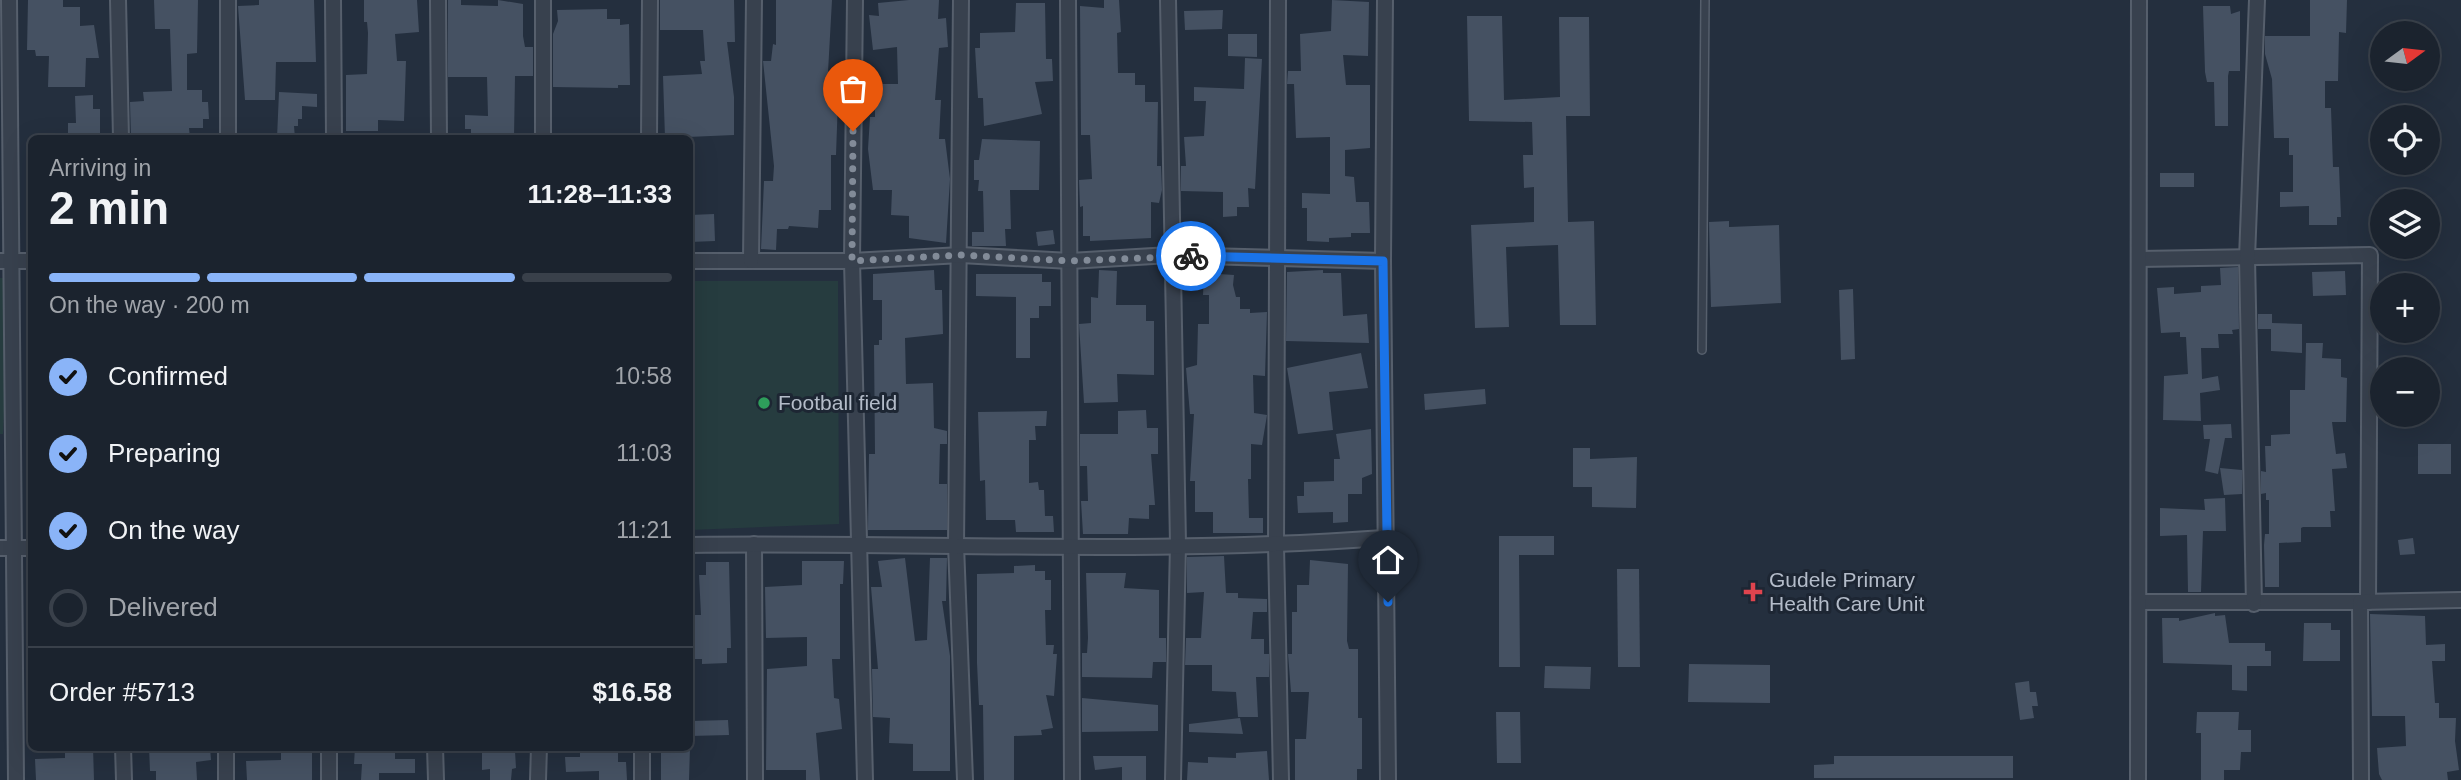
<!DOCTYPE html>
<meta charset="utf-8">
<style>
:root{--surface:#1b232e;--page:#242b36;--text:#f1f3f6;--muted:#a0a4aa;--line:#39404a;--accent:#8ab4f8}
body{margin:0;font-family:Arial,sans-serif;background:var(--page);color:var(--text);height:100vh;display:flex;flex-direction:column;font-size:26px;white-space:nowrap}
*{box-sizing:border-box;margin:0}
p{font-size:23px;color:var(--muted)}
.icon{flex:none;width:38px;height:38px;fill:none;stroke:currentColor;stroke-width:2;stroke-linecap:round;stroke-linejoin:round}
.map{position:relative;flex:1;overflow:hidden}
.sheet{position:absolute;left:28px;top:135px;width:665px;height:616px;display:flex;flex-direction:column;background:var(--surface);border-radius:10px;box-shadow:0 7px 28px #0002,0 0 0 2px var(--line)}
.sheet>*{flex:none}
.needle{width:46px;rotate:75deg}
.tools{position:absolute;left:2370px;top:21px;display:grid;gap:14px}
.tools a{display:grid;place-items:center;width:70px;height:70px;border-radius:50%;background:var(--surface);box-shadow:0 7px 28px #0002,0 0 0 2px var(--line);font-size:35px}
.pin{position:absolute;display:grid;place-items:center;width:60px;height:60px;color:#fff;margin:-72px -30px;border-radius:50% 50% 50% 0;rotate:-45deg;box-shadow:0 0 7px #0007}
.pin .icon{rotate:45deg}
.courier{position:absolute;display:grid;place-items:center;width:70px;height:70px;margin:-35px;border:5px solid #1a73e8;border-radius:50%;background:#fff;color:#222;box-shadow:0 2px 9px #0007}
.summary em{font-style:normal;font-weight:600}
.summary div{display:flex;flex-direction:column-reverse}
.summary{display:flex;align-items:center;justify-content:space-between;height:119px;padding:0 21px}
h1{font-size:46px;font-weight:600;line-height:52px}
.bar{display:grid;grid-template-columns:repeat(4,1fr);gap:10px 7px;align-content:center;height:84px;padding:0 21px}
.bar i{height:9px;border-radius:5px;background:var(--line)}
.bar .on{background:var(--accent)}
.bar p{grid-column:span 4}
.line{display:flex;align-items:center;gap:18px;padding:0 21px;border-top:2px solid var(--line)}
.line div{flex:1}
ol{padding:0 21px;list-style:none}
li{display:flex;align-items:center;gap:21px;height:77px}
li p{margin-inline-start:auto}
li .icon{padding:7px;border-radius:50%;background:var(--accent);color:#111;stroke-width:4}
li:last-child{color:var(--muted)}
li i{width:38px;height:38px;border:4px solid var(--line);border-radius:50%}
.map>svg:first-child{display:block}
</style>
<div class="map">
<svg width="2461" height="780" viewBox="0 0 2461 780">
<rect width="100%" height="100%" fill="#242f3e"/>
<g fill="#263c3f">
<path d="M0 278H10L3 434H0Z"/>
<path d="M690 281H838L839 524 690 530Z"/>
</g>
<g fill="#455162">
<path d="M28 0H63V7H80V26L94 25 99 58H86L85 87H48L49 56H36L35 50H27Z"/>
<path d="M154 0H198L197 53 187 54V90H202V102H208L209 119H203V128H189L190 138H131L130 102 144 101 143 92 172 91 170 29H155Z"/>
<path d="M259 0H314L316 62H276L275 100H245L238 6 259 5Z"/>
<path d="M364 0H417L419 32 395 34 397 61H406L404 121 378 120V131H346V75L367 74 368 33 367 22H364Z"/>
<path d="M448 0H461V5L498 6V0L523 4V36L525 47H533V76H515L514 138 471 137V129H465V115L488 116 487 77H448Z"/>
<path d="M660 0H734L735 42H727L734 97V135L665 138 663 76 702 74 700 61H705L703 30H660Z"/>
<path d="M776 0H832L827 90 828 93H834V99H838L836 155H831V210H819L818 228 789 226 788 229H777L776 250 761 249 764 181H773L774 166 763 61H771L773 44 776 45Z"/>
<path d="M909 0H939L938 19 946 18 948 47 939 48 935 100H941L939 139H945L950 179 946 243 909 238V216L891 215 892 190H873L868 149 870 117H875V84H898L897 47 873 50 869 15 879 16 878 3Z"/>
<path d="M1104 0H1119L1121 32 1117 33 1118 73H1135V85H1145V102H1158L1157 166H1161L1162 190 1159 203 1151 202V238L1090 241V236H1083V206L1080 207 1079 180 1092 179 1090 135H1081L1080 6 1104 8Z"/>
<path d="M1332 0 1369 2 1368 56 1343 55 1346 85H1370V148L1345 150V176L1354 177 1356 202H1369L1370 233H1351V237L1329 238V242L1307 241V208H1302V193L1330 194V137L1296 138 1294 84H1287L1288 71H1301L1300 34 1331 31Z"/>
<path d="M2310 0H2347L2346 33 2339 32 2338 81H2325V108H2331L2333 167H2339L2341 217H2337V225H2309V206L2280 207V192H2293V155H2289V138H2274L2272 79 2265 54V36H2310Z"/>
<path d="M1016 3H1045L1046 59H1052L1053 81 1035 82 1042 114 984 126 983 98H978L975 48H980V33L1015 32Z"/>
<path d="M2203 6H2230L2231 14 2240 11V71H2229L2228 76V126H2215L2214 82H2207L2205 72Z"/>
<path d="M607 9V19H620V25L629 24 630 85H618V88L553 87V34L558 21 557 10Z"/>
<path d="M1223 10 1222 29 1185 30 1184 11Z"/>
<path d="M1467 16H1502L1504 100 1560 97 1559 17H1589L1590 116H1566L1568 222 1594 221 1596 325H1560L1558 245 1506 247 1509 327 1475 328 1471 225 1534 222V187L1524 188 1523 155H1533L1532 122 1469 121Z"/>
<path d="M1228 34H1257V57L1228 56Z"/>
<path d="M1245 58 1262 59 1255 189 1248 188 1249 207H1237V216L1223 217V192L1181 191V166H1186L1184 137 1204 136 1206 101H1194V87L1244 89Z"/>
<path d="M279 92 317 94V107L302 106V119H298V126H294L295 138H277Z"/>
<path d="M93 95V109H100V138H68V123H76L75 96Z"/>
<path d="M982 139 1040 141 1039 190H1010L1011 229H1005L1006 246H972V232H984L983 191H978L979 180H974V160H979Z"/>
<rect x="2160" y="173" width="34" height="14"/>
<path d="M714 214 715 241 690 242V215Z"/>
<path d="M1729 221V227L1779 225 1781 303 1711 307 1709 222Z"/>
<path d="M1053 230 1055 244 1038 246 1036 232Z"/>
<path d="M2238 267 2239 329 2232 330 2233 334H2218L2219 348H2201L2202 379 2218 376 2220 390 2200 393 2201 421 2163 420 2164 376 2188 374 2186 337H2180V332L2161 333 2157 288 2174 287V294L2201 292V286L2221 285 2220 268Z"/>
<path d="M934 270 935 290H942L943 334 905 338 906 384 933 383 934 428 947 431V444H940L939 484H947V530H868L869 454H875L874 345H879V340H882V300H873V274Z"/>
<path d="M1099 270 1117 271 1116 305H1146V321H1154V375L1117 374 1118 402 1084 403 1079 324 1091 323V297L1098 298Z"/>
<path d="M1323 270V273H1341L1343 316 1367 314 1369 343 1286 341 1287 272Z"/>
<path d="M2345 271 2346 295 2313 296 2312 272Z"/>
<path d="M1204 273 1234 275 1233 285 1236 297H1240V309H1250V313L1267 312 1265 376 1253 375 1254 413 1267 415 1262 445 1251 444V479H1248L1249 518H1263V533H1213V512H1195V481H1190L1194 414H1190L1186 368 1197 365 1198 324H1209V295H1203Z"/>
<path d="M976 274H1042V282H1051V306H1039V318H1030V358H1016V297L976 296Z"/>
<path d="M1853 289 1855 359 1841 360 1839 290Z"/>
<path d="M2258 314H2272V323L2302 324V353L2271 351V329H2258Z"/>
<path d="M2306 343H2323L2322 358 2341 359V377L2347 378 2346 422H2332L2336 454 2345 453 2347 468 2332 469 2335 511H2330L2331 527H2303L2301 528V542L2279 543V587H2265L2264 545 2265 534H2269V500H2266V493L2261 494V471L2266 472 2265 446H2271V435L2290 434V390H2305Z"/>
<path d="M1361 353 1368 388 1329 392 1333 430 1298 434 1287 368Z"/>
<path d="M1485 389 1486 404 1425 410 1424 394Z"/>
<path d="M1146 410 1147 428H1158V454H1151L1155 505H1149V519L1129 518 1128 534H1083L1081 501H1088L1087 466H1080V434H1118V411Z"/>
<path d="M1047 411 1046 426H1035L1036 440H1029V483L1038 482 1039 490H1044L1045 516H1053L1054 532H1016L1015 520H986L985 480 980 481 978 412Z"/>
<path d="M2231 424 2232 438H2225L2218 474 2205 471 2210 439H2204L2203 425Z"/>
<path d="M1371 429 1372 474 1362 478V494H1348V522L1333 523V512L1298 513 1297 496H1304V482L1334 481V459H1340L1336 434Z"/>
<rect x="2418" y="444" width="33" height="30"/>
<path d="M1573 448H1590V459L1637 457 1636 508 1592 507V487H1573Z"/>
<path d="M2220 468 2242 470V494L2224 495Z"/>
<path d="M2225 498 2226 531H2203L2201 592H2188L2187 535 2160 536V508L2205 510 2204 499Z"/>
<path d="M1499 536H1554V555H1519L1520 667H1499Z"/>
<path d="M2413 538 2415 554 2400 555 2398 540Z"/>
<path d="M1224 556 1226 593H1238V598L1267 599V612H1253L1251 639H1264V654H1269V677H1256L1258 717H1238L1236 692 1212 691V665H1185L1186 638H1201L1204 592 1187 593V557Z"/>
<path d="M905 558 915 641 927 640 930 558H947L946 601H942L950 656V771H913V744L889 743 890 718 873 717 872 669H878L871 587H882L878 561Z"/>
<path d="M1310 560 1348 564 1347 641 1349 649H1358V718H1362V769H1357V780H1295V739H1306L1309 692H1291L1288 654H1292V612H1297V585H1309Z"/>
<path d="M802 561H844L843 584H840V659H832L834 698 839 699 842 729 816 733 820 780H806V770H766L767 669 807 666V637L766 638 765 587 802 585Z"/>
<path d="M706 562H729L731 648H727V663L702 664V659H690V615H701L699 575H706Z"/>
<path d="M1035 565V571H1045V580H1051V610H1045L1046 645H1054L1053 654H1057L1054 696 1046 695 1053 728 1041 730 1042 735 1014 736V780H984L983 705H979L977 663V574L1014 573V566Z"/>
<path d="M1617 569H1639L1640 667H1618Z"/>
<path d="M1086 573H1126L1124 588 1159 590V638H1166V662H1153L1152 678 1082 677V653H1087L1088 638Z"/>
<path d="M2215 613V616L2225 615 2229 643H2265V651H2271V666H2247V691L2232 690V665L2163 663 2162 618H2179V621Z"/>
<path d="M2370 614 2425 616 2426 645 2445 644V661H2432L2435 703H2439V718H2456L2455 741 2459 770 2447 772 2448 780H2382L2379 774 2377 748 2406 746 2405 716H2372Z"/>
<path d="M2304 623H2331V630H2340V661H2303Z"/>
<path d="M1689 664 1770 665V703L1688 702Z"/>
<path d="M1545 666 1591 667 1590 689 1544 688Z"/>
<path d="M2029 681 2030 692H2036L2038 706H2032L2034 718 2020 720 2015 683Z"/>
<path d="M1082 698 1158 705V731L1082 732Z"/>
<path d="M1496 712H1520L1521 763H1497Z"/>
<path d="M2197 712H2239L2238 730H2251V752H2241L2240 770H2224V780H2201V733H2196Z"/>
<path d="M1240 718 1243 734 1189 732V724Z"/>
<path d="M728 720 729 735 690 736V721Z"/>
<path d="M65 747H93L94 780H36L35 759 65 758Z"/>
<path d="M149 747H210L211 760 196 762 197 780H156V771H150Z"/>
<path d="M281 747H312V780H247L246 761 281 760Z"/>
<path d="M355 747H395V759H415V773H379V780H361L362 764H354Z"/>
<path d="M482 747 515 751 516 768 512 769 511 780H490V769L482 770Z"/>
<path d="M580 747H618V762H626L627 780H599V771L566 772 565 757H580Z"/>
<path d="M661 747H690L689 780H661Z"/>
<path d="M1267 751 1269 780H1187L1188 762 1208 763V757L1236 758V753Z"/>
<path d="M1093 756H1146V780H1122V767L1095 770Z"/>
<path d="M1834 756H2013V778H1814V765L1834 764Z"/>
</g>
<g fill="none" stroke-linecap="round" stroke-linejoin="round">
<defs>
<path id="lane" d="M1702 350 1705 0"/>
<g id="street">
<path d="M9 0 16 780"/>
<path d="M118 0 121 138"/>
<path d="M228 0V138"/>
<path d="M333 0 334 138"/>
<path d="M438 0 439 138"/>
<path d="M543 0V138"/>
<path d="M855 0 852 261 865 780"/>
<path d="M961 0 956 545 965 780"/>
<path d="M1068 0 1072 780"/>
<path d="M1168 0 1178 544 1173 780"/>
<path d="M1278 0 1276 546 1281 780"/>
<path d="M1385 0 1383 261 1388 780"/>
<path d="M649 138 650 0"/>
<path d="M2139 259 2370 255 2368 602"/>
<path d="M0 261H32"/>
<path d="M690 261H852L961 255 1070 261 1170 255 1383 261"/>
<path d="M751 261 754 0"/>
<path d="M754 544 755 780"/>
<path d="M690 545C921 542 1153 555 1384 538"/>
<path d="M0 548H32"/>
<path d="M2139 602H2360"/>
<path d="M2254 604 2247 258 2257 0"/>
<path d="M123 747 124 780"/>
<path d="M435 747 436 780"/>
<path d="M226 780V747"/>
<path d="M329 780V747"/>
<path d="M538 780 539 747"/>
<path d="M642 780V747"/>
<path d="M2138 780 2139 0"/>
<path d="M2361 780 2360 602 2461 600"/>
</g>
</defs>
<use href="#lane" stroke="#565f6c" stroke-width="10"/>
<use href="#street" stroke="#565f6c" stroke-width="18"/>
<use href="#lane" stroke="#38414e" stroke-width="7"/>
<use href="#street" stroke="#38414e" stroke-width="14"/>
</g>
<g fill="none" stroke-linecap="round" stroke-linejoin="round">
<path stroke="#828b98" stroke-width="7" stroke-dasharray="0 12.6" d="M853 131 852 261 961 255 1070 261 1191 256"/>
<path stroke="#1a73e8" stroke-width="9" d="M1191 256 1383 261 1388 602"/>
</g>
<circle fill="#2e9e5b" stroke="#1d2633" stroke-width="2.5" cx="764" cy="403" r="7"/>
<path fill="#e0444e" stroke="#1d2633" stroke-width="2.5" d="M1749.5 581.5h7v7h7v7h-7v7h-7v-7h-7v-7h7z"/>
<g text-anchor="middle" stroke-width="6" stroke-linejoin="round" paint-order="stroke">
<g font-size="21" fill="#b4bcc9" stroke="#1d2633" text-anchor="start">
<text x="778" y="410">Football field</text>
<text x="1769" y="587">Gudele Primary<tspan x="1769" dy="24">Health Care Unit</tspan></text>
</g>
</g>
</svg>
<div class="tools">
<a><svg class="needle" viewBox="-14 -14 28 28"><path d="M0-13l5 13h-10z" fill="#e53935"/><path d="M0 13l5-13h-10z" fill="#a0a4aa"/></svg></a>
<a><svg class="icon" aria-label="locate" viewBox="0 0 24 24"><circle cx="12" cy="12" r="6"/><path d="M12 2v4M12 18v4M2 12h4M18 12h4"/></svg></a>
<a><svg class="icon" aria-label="layers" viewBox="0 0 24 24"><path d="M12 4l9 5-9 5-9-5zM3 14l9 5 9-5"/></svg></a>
<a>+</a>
<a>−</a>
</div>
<div class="pin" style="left:853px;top:131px;background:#ea580c"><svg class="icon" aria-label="bag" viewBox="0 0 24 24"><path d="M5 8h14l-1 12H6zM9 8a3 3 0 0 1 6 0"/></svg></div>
<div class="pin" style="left:1388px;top:602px;background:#1f2937"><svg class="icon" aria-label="home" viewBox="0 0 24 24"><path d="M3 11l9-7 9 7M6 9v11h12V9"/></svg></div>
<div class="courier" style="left:1191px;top:256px"><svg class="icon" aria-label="bike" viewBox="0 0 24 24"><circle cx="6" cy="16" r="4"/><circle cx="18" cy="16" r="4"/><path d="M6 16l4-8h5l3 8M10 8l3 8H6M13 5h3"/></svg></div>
<section class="sheet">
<div class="summary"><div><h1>2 min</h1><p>Arriving in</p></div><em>11:28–11:33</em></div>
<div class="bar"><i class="on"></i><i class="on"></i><i class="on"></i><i></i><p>On the way · 200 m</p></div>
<ol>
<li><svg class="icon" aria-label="check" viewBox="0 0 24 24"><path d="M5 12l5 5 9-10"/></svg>Confirmed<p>10:58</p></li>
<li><svg class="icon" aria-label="check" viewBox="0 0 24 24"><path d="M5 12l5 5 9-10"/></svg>Preparing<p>11:03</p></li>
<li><svg class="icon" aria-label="check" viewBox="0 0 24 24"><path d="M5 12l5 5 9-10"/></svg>On the way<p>11:21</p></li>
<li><i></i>Delivered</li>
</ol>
<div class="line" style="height:91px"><div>Order #5713</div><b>$16.58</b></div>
</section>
</div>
